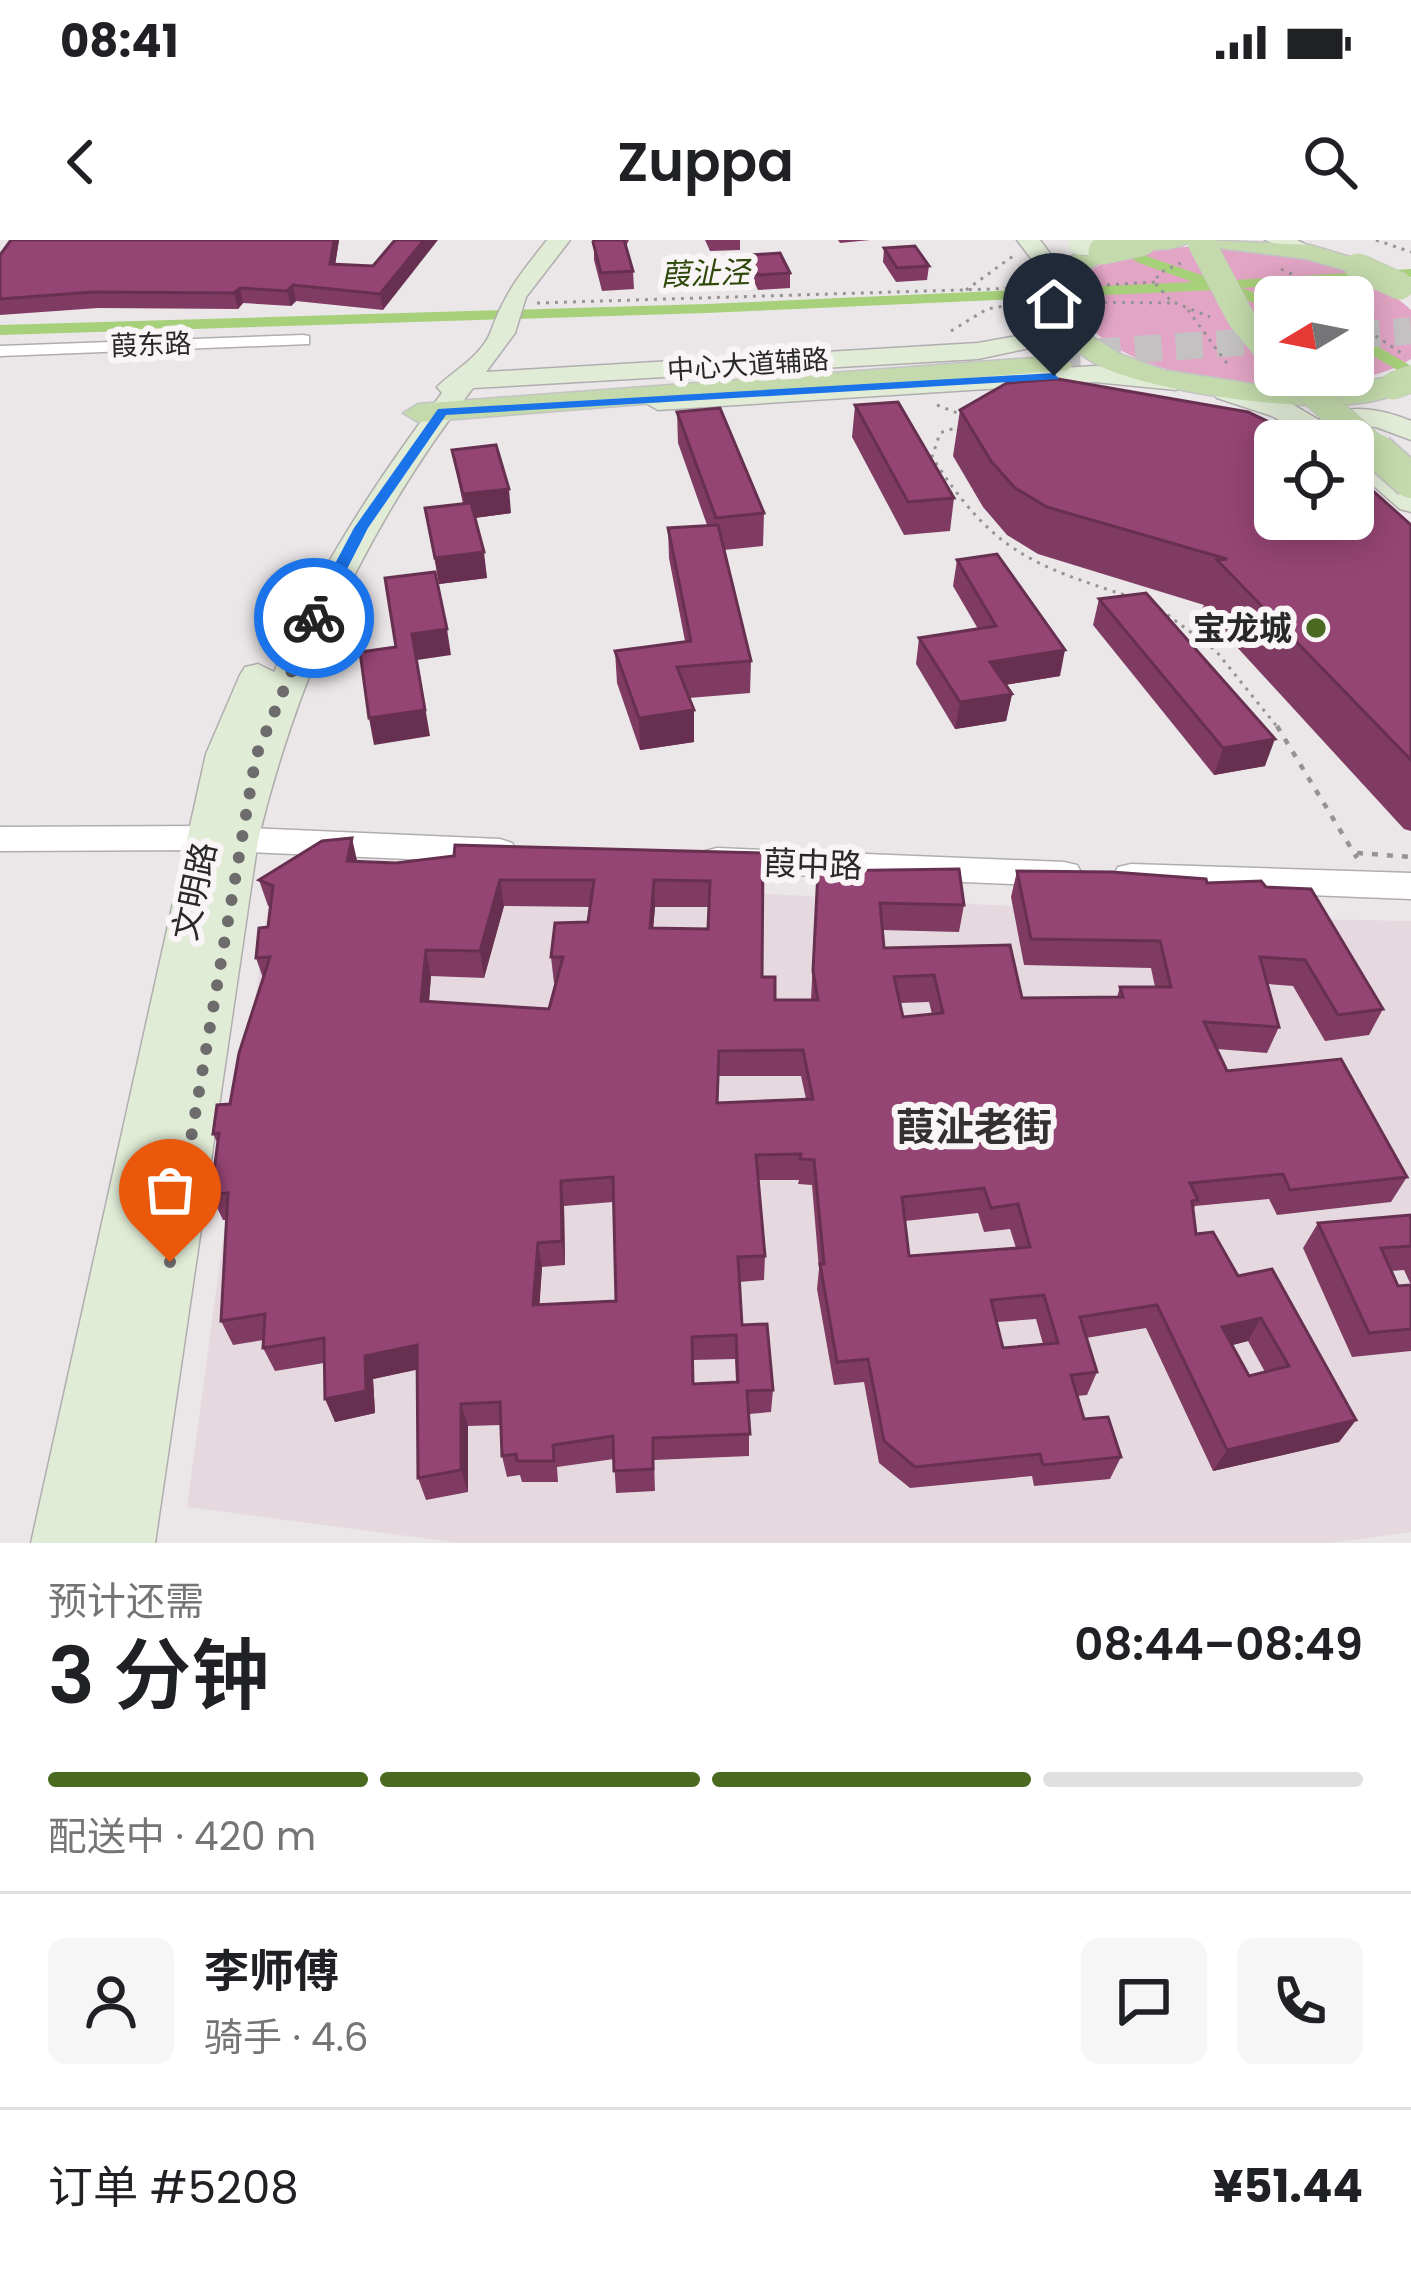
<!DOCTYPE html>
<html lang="zh">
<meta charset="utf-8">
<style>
:root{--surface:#fff;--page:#f6f6f6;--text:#202124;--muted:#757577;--line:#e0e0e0;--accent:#4a6a20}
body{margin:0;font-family:Poppins,"Noto Sans SC",sans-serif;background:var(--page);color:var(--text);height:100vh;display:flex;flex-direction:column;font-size:45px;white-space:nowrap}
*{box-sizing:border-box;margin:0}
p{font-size:39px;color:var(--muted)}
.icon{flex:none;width:66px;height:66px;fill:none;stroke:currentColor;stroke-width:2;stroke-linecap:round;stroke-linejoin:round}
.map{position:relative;height:1303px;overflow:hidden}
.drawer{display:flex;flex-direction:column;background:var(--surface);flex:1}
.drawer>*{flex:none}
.needle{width:78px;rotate:260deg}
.controls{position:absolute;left:1254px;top:36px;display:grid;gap:24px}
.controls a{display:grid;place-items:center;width:120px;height:120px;border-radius:18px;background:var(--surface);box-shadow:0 6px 30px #0003;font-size:60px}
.pin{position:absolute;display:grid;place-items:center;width:102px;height:102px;color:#fff;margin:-123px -51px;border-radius:50% 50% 50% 0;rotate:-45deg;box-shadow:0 0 12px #0007}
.pin .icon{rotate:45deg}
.courier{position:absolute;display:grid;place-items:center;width:120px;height:120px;margin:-60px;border:9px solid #1a73e8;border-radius:50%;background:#fff;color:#222;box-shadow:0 3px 15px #0007}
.overview em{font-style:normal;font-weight:600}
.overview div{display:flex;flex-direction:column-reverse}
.overview{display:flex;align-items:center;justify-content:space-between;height:204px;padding:0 48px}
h1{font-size:78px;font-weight:600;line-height:90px}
.bar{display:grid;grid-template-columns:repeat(4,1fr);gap:18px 12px;align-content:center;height:144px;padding:0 48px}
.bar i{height:15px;border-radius:9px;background:var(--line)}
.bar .active{background:var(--accent)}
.bar p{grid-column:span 4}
.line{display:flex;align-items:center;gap:30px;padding:0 48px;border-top:3px solid var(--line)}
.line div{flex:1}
.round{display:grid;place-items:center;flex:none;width:126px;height:126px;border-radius:18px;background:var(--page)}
.status{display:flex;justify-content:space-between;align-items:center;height:84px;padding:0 60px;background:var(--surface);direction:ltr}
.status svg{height:33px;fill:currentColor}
header{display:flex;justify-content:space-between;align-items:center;height:156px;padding:0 48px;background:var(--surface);font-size:54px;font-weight:600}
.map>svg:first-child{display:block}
</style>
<div class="status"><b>08:41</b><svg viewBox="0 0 49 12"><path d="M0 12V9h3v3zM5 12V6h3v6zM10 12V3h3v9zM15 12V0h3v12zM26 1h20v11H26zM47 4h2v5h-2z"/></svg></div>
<header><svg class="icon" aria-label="back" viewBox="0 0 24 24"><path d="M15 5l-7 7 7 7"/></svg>Zuppa<svg class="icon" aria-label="search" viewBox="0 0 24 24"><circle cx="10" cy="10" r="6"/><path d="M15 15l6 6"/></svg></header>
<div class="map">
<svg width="1411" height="1303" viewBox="0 0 1411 1303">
<rect width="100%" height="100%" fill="#ebe7e9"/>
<path fill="#e5d9df" d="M333 633 1258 678 1411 681V1292L1331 1303H460L187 1267 269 658Z"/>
<path fill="#e3a5c5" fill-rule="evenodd" d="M1200 6C1272 10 1356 18 1411 70V119C1338 168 1096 152 1070 53 1097 9 1152 9 1200 6ZM1275 57H1353V135H1275Z"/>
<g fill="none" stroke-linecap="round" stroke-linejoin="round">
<g fill="#a7d07a" fill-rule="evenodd">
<path d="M1102 0H1119L1149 17 1219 41 1411 29V37L1242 48 1275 60V70L1216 50 706 73 0 95V85L706 64 1193 42 1139 23Z"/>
<path d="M1353 92 1411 126V138L1353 104Z"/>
</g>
<g stroke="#c4c1c3" stroke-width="27" stroke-dasharray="27 14" stroke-linecap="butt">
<path d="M1353 95 1411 91"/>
<path d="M1053 115 1275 100"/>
</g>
<defs>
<path id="minor" d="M303 95 309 96V104L0 116V106Z"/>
<g id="tertiary">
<path d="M205 586 500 599 512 603 517 611 512 619 500 623 205 610 0 611V587Z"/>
<path d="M717 608 1064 622 1077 625 1082 634 1077 643 1064 646 717 632 705 629 699 620 705 611Z"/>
<path d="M1131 624 1411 633V659L1131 648 1118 645 1113 636 1118 627Z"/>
</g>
<g id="secondary">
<path d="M547 0H570L526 57 515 93 486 132 978 103 1027 94 1060 77 1072 84 1044 105 978 119 473 148C368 283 298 434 258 600L155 1303H93L95 1292 93 1303H31L206 514 240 435 245 427 258 424 274 432C317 331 376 241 442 153L437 147C453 131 482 116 491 91 505 52 521 33 547 0Z"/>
<path d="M1017 0H1040L1055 20 1063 45 1059 50H1043L1033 21Z"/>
<path d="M1265 0H1297L1321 12 1310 19Z"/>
<path d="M1095 126 1176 134 1189 142 1176 150 1095 142 658 170 644 162 658 154Z"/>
<path d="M1226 144 1292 164 1319 180C1345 162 1383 169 1411 181V200L1376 187 1348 186 1354 201 1353 203 1317 201 1272 176 1217 158 1213 152 1217 146Z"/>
<path d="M1353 204 1363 207 1411 248V272L1400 269 1353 228Z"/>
</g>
<g id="primary">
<path d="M1133 0H1191C1179 11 1151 11 1135 7Z"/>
<path d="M1200 0 1310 5 1367 22 1370 27 1358 34 1307 19 1212 7Z"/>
<path d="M1102 4 1114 11C1099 25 1078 34 1060 50H1042L1038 45C1056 24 1075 11 1102 4Z"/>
<path d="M1051 59 1060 62 1083 91 1120 114 1163 130 1259 145 1311 147 1393 137 1407 146C1367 188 1147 152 1098 125 1071 110 1055 91 1038 67Z"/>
<path d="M1058 116 1072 124 1068 130 418 182 403 173 418 164Z"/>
</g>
</defs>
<use href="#minor" stroke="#b1adaf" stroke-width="3"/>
<use href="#tertiary" stroke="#b1adaf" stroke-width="3"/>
<use href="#secondary" stroke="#b1adaf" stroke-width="3"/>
<use href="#primary" stroke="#c3c3c3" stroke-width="3"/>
<g stroke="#969395" stroke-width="3" stroke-dasharray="3 6" stroke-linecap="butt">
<path d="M1376 0 1411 12"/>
<path d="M1181 23 1159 33 1155 43 1171 61 1210 77"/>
<path d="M1281 29 1309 42 1320 57"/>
<path d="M1089 46 1155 42"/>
<path d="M966 50 1013 16"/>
<path d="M1322 53 1346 49"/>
<path d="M1077 62 1173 63"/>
<path d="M537 63 1024 48"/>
<path d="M1188 70 1228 125"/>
<path d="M1353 81 1406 116"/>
<path d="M951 91 987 69 1023 63"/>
<path d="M1353 119 1370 125"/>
<path d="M937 165 960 174"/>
<path d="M961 186 940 193 932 217C992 310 1028 324 1131 357"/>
<path d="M1153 364 1216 411 1279 489"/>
</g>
<g stroke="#969395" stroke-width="4.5" stroke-dasharray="6 9" stroke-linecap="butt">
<path d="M1277 486 1357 618"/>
<path d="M1357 613 1411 617"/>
</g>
<use href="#minor" fill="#fff" fill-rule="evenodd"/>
<use href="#tertiary" fill="#fff" fill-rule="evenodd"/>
<use href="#secondary" fill="#e1ecd6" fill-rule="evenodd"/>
<use href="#primary" fill="#c4daac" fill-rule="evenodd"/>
<defs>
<path id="secondary-bridge" d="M1081 2 1126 5"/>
<g id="primary-bridge-far1">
<path d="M1200 0 1241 78 1275 119"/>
<path d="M1102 11 1143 2"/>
<path d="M1358 27 1400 46"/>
<path d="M1051 45V67"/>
<path d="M1292 135 1381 214"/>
<path d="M1393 146 1411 139"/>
</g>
<path id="primary-bridge" d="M1377 211 1411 241"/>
</defs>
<use href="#secondary-bridge" stroke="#b1adaf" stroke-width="27" stroke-linecap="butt"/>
<use href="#primary-bridge-far1" stroke="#c3c3c3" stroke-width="28" stroke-linecap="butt"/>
<use href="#primary-bridge" stroke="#c3c3c3" stroke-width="38" stroke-linecap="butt"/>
<use href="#secondary-bridge" stroke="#e1ecd6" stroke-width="26"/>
<use href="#primary-bridge-far1" stroke="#c4daac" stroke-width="27"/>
<use href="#primary-bridge" stroke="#c4daac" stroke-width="34"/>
</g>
<g fill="#803b63" fill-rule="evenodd">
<path d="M11 0H339L335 24 373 26 395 0 383 70 296 61 291 66 243 63 238 69 98 68 0 75V15Z"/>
<path d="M594 0H629L626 6 633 31 634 49 602 51 594 20Z"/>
<path d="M705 0H740V10L710 11Z"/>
<path d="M838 0H870L840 3Z"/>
<path d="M884 8 929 26 927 40 896 42 883 22Z"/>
<path d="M749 15 790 33V48L758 50 748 29Z"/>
<path d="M855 165 954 258 950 291 904 295 852 197Z"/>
<path d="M960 170 1411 285V591L1404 589 1202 369 1204 365 1038 314 1007 295 983 267 953 216Z"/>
<path d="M677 172 764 273 763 306 724 310 751 421 750 453 689 458 694 502 640 510 617 443 615 411 685 401 669 318 668 288 707 285 678 203Z"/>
<path d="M452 210 511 273 475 278 487 338 439 344 425 268 463 264Z"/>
<path d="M957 320 1060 436 1005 445 1012 454 1006 481 955 489 916 424 919 398 978 389 953 346Z"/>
<path d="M1099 359 1265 526 1214 535 1093 385Z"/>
<path d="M763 613 762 737 775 760H811L816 657 964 665 959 692 882 690 884 708 1022 758 1117 757 1120 747H1155L1151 728 1024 725 1011 657 1017 631 1207 643 1383 769 1369 795 1325 801 1293 746 1268 744 1279 787 1267 813 1217 809 1227 831 1407 937 1391 962 1277 975 1269 959 1195 966 1193 970 1196 994 1238 1036 1356 1180 1339 1202 1213 1231 1146 1088 1086 1098 1097 1132 1087 1155 1077 1156 1084 1179 1121 1217 1110 1239 1034 1246 1032 1236 910 1248 879 1223 864 1142 834 1145 817 1049 819 1029 812 945 798 944 799 940H759L765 1016 764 1040 739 1042 742 1085 773 1150 771 1172 749 1174V1216L654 1220 655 1251 616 1253 614 1219 557 1227 558 1242H522L520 1235 507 1237 502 1216 501 1185 468 1186V1252L426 1260 418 1238V1129L373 1139 375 1173 335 1182 324 1123 275 1131 263 1108 264 1100 233 1105 221 1081 226 980H223L211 955 218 904 213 894 230 864 263 738 256 718 268 687 271 667 268 666 259 640 358 622 396 623ZM504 666 590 667 588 682 551 717 554 743H556L549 769 429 761 431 736 484 738ZM655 667H709L708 689 653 688ZM929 762 932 774 903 777 900 763ZM719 836H801L806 859 718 863ZM613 962 616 1061 539 1065 542 1027 565 1025 564 966ZM978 973 984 992 1010 989 1016 1008 909 1016 905 981ZM1036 1079 1043 1104 1003 1108 997 1082ZM1248 1101 1265 1132 1249 1136 1232 1105ZM735 1119 736 1142 693 1144 692 1120Z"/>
<path d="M1411 975V1045L1404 1030 1391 1031 1398 1046 1411 1045V1111L1352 1117 1303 1008 1318 983Z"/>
</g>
<g fill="#683050">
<path d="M334 0H339L333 39 330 24Z"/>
<path d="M424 0H438L383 70 380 54Z"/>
<path d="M293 45 296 61 291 66 287 51Z"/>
<path d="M240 48 243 63 238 69 234 53Z"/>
<path d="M509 249 511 273 466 279 463 254Z"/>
<path d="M484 312 487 338 439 344 435 318Z"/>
<path d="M447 389 451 415 417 420 430 496 374 505 369 478 412 394Z"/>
<path d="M1065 410 1060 436 985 448 990 422Z"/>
<path d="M1012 454 1006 481 955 489 960 462Z"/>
<path d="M694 470V502L640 510 639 478Z"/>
<path d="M1275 499 1265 526 1214 535 1223 508Z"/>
<path d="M352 598 358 625 347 621Z"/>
<path d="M500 640 504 666 484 738 480 711Z"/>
<path d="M654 640 655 667 651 714 650 688Z"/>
<path d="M426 710 431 736 427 787 421 761Z"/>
<path d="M561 941 564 966 565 1025 562 1001Z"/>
<path d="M538 1003 542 1027 538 1089 533 1065Z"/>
<path d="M1261 1078 1248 1101 1210 1111 1222 1087Z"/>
<path d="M417 1105 425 1128 373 1139 375 1173 335 1182 325 1159 365 1116Z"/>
<path d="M461 1164 468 1186V1252L461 1230Z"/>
<path d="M1356 1180 1339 1202 1213 1231 1227 1210Z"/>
</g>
<g fill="#954573" stroke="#683050" stroke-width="3" fill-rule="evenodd">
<path d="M11 0H334L330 24 373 26 395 0H424L380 54 293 45 287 51 240 48 234 53 93 52 0 59V15Z"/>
<path d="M594 0H624L633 31 601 33 593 2Z"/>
<path d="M915 6 929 26 897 28 884 8Z"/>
<path d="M780 13 790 33 758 35 749 15Z"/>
<path d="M1058 139 1248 172 1309 201H1275V279H1353V233L1411 285V520L1217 320 1227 319 1047 267 1015 248 991 221 960 170 1007 143Z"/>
<path d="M898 162 954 258 908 262 855 165Z"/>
<path d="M720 168 764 273 716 278 677 172Z"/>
<path d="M496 205 509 249 463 254 452 210Z"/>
<path d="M471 263 484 312 435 318 425 268Z"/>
<path d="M718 285 751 421 677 427 694 470 639 478 615 411 691 401 668 288Z"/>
<path d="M997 314 1065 410 990 422 1012 454 960 462 919 398 996 386 957 320Z"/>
<path d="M435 332 447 389 412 394 425 470 369 478 360 412 396 407 385 338Z"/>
<path d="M1146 353 1275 499 1223 508 1099 359Z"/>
<path d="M352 598 347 621 396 623 454 616 455 605 763 613 762 737H775V760H818L813 731 818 631 959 629 964 665 880 663 884 708 1010 705 1022 758 1123 757 1120 747H1171L1160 701 1031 699 1017 631 1112 632 1206 639 1207 643 1261 641 1266 647 1311 649 1383 769 1338 775 1305 720 1260 717 1279 787 1204 782 1227 831 1341 819 1407 937 1290 950 1283 934 1190 943 1198 960 1192 961 1196 994 1213 992 1238 1036 1272 1029 1356 1180 1227 1210 1157 1065 1080 1077 1097 1132 1071 1135 1084 1179 1108 1177 1121 1217 1043 1225 1040 1214 915 1227 884 1201 868 1119 837 1122 820 1024H824L814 920 800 919 801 914 756 915 765 1016 738 1017 742 1085 767 1084 773 1150 747 1151 750 1194 653 1198V1229L614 1231 613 1196 553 1205 554 1221H517L516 1214 502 1216 500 1162 461 1164V1230L418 1238 417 1105 365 1116 366 1151 325 1159 324 1098 263 1108 265 1074 221 1081 228 953 211 955 219 893 213 894 217 865 230 864 239 813 270 717 256 718 259 688 268 687 273 646 259 640 322 601ZM500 640H594L588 682 555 683 551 717H563L549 769 421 761 426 710 480 711ZM654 640 710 641 708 689 650 688ZM934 735 943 773 903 777 894 737ZM803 810 813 859 717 863 719 811ZM613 937 616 1061 533 1065 538 1003 562 1001 561 941ZM984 948 991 968 1018 964 1030 1007 909 1016 902 957ZM1044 1055 1058 1103 1003 1108 991 1060ZM1261 1078 1289 1126 1249 1136 1222 1087ZM736 1095 738 1142 693 1144 692 1097Z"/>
<path d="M1411 975V1006L1381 1008 1398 1046 1411 1045V1089L1369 1093 1318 983Z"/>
</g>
<path fill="#1a73e8" d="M1054 133 1059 139 446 175 368 288 322 378 314 383 306 378 354 288 438 169Z"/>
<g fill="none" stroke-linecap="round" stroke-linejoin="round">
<path stroke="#6d6b6c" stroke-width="12" stroke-dasharray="0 21.6" d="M170 1022 256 516 314 378"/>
</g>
<circle fill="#4a6a20" stroke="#f9f4f6" stroke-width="4.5" cx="1316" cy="388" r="12"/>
<g text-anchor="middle" stroke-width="12" stroke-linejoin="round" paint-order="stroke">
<g font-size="27" fill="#292829" stroke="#f9f4f6">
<text transform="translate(151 105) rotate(-2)" y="9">葭东路</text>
<text transform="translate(748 125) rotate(-4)" y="9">中心大道辅路</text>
</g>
<g font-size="30" font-style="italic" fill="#2f490b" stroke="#f9f4f6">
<text transform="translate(705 34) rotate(-2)" y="10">葭沚泾</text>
</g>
<g font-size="33" font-weight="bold" fill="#292829" stroke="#f9f4f6" text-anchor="end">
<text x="1292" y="400">宝龙城</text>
</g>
<g font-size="33" fill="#292829" stroke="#f9f4f6">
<text transform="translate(813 624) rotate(2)" y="12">葭中路</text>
<text transform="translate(194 651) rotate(-78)" y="12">文明路</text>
</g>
<g font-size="39" font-weight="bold" fill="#333031" stroke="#f9f4f6">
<text x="974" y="901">葭沚老街</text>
</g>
</g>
</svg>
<div class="controls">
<a><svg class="needle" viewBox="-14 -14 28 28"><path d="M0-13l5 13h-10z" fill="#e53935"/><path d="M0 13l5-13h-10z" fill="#757577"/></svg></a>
<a><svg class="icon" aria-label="locate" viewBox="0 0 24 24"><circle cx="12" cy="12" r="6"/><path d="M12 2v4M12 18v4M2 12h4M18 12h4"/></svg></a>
</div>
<div class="pin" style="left:170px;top:1022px;background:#ea580c"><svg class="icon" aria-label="bag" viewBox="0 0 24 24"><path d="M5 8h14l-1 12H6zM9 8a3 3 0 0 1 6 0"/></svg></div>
<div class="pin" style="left:1054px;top:136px;background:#1f2937"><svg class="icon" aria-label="home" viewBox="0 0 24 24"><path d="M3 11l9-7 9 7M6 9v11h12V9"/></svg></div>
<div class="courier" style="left:314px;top:378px"><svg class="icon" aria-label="bike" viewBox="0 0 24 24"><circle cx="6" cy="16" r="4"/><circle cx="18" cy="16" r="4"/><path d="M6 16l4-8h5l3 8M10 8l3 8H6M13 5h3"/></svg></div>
</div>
<section class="drawer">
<div class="overview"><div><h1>3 分钟</h1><p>预计还需</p></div><em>08:44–08:49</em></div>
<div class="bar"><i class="active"></i><i class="active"></i><i class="active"></i><i></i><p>配送中 · 420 m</p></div>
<div class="line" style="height:216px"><a class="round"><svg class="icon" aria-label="person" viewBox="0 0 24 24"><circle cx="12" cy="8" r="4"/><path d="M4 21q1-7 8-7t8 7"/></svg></a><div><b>李师傅</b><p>骑手 · 4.6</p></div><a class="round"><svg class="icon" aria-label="chat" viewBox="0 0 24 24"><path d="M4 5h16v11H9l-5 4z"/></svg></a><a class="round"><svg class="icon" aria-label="phone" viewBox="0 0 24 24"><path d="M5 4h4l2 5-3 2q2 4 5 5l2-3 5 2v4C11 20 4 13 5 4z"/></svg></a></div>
<div class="line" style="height:156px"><div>订单 #5208</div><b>¥51.44</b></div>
</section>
